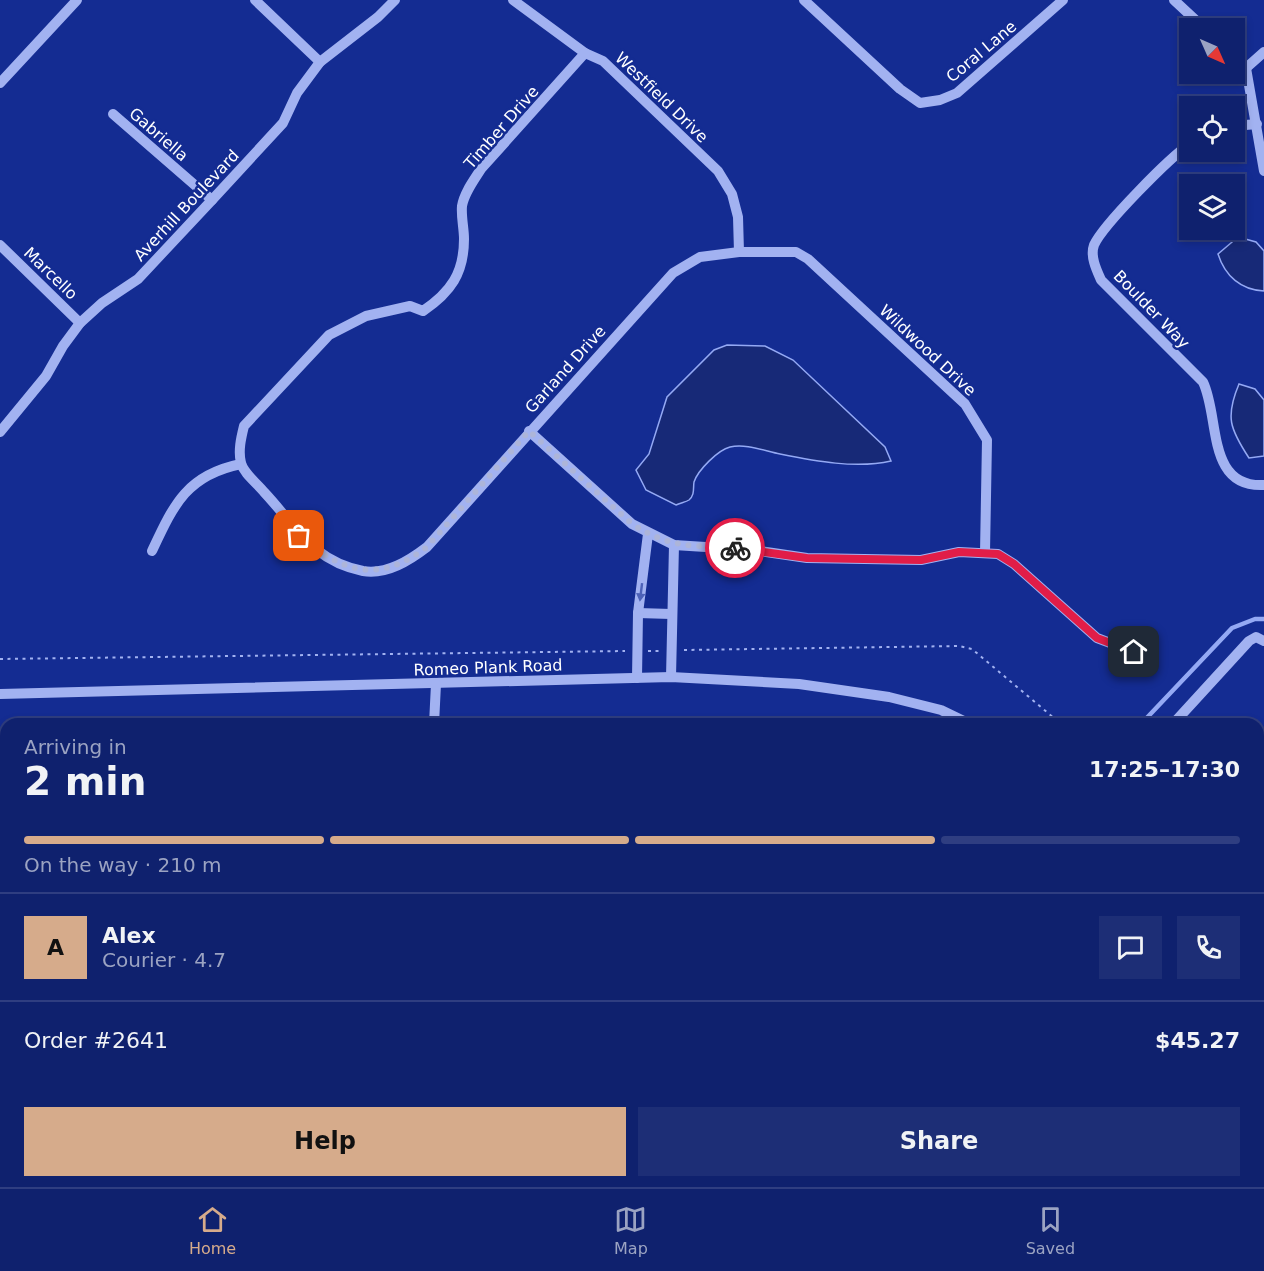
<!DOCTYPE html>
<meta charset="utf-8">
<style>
:root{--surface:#0f216e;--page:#1d2e76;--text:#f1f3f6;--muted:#9ba3c2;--line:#2f3e81;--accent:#d6ab8b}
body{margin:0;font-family:"DejaVu Sans",sans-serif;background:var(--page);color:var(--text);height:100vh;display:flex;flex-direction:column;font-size:22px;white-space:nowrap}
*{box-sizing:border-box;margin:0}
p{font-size:20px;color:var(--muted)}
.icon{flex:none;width:33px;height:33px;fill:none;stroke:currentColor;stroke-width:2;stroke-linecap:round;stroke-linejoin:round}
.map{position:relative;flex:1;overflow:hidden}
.details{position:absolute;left:0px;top:718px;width:1264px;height:470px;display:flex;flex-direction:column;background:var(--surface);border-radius:18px 18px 0 0;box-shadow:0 3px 9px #0003,0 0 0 2px var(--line)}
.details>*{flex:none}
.needle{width:39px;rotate:135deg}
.tools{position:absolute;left:1179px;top:18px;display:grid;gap:12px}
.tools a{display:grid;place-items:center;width:66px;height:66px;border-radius:0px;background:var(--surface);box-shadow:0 3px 9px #0003,0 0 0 2px var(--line);font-size:30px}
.pin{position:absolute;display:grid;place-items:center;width:51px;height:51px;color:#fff;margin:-26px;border-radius:12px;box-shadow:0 3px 9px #0006}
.courier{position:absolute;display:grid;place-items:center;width:60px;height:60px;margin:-30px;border:4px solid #e11d48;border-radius:50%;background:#fff;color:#222;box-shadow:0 2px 8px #0007}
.summary em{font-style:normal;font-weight:700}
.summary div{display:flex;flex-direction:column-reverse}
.summary{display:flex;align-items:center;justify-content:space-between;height:102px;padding:0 24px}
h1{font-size:39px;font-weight:700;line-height:45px}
.bar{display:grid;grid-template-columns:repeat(4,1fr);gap:9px 6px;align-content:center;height:72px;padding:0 24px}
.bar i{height:8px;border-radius:4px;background:var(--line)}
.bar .on{background:var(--accent)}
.bar p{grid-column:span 4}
.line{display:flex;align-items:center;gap:15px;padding:0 24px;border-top:2px solid var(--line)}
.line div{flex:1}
.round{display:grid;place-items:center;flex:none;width:63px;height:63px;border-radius:0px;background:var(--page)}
.button{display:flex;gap:12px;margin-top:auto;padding:12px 24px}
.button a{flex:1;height:69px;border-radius:0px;background:var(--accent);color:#111;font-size:24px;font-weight:700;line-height:69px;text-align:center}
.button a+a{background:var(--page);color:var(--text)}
.menu{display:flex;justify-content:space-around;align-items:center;height:84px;border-top:2px solid var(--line);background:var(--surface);font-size:16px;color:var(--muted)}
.menu a{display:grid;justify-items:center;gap:3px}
.menu .on{color:var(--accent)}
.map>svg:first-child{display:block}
</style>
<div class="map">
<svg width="1264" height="1187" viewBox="0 0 1264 1187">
<rect width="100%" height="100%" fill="#142c92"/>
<g fill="#172977" stroke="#94a9f4" stroke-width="1.5">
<path d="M1238 237 1256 242 1264 251V291C1241 290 1225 276 1218 254Z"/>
<path d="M727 345 765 346 793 360 885 447 891 461C856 469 815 461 780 454 765 451 745 443 730 447 718 450 698 470 694 482 693 488 695 495 689 500 686 502 680 503 676 505L646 490 636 470 649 454 667 397 714 350Z"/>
<path d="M1239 384 1255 389 1264 400V456L1249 458C1230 429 1225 417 1239 384Z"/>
</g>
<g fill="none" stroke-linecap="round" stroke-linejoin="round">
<g stroke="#94a9f4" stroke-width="4.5">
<path d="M1141 724 1232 628 1255 619H1264"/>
<path d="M0 850 6 846"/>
<path d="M0 1054 6 1057"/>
<path d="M297 1182 327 1187"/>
</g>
<g stroke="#a2b2f1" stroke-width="2" stroke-dasharray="3 4.5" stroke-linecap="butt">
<path d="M684 650 959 646 972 649 1061 724"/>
<path d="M648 651H661"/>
<path d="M0 659 625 651"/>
<path d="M1258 895 1264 901"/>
<path d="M1262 920 1264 917"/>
</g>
<g stroke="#a2b2f1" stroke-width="10">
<path d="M255 0 320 62"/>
<path d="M513 0 585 53 603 61 718 171 732 194 738 217 739 252"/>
<path d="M804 0 900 89 920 103 940 100 957 93 1063 0"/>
<path d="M1174 0 1204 28"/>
<path d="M585 53 481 169C474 180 464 193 462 206 461 217 464 228 464 239 464 273 451 292 423 311L410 306 366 316 329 335 244 426C241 438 238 451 241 463 244 474 257 483 264 492 296 526 312 561 363 571 387 575 410 560 427 547L673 273 700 257 739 252H796L808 259 965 404 987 440 985 553"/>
<path d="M1234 58 1246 68 1264 171"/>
<path d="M1246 68 1264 52"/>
<path d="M0 83 77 0"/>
<path d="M113 114 212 200"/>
<path d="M1234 126 1257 124"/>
<path d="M1190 144C1170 157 1103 225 1094 245 1090 256 1096 269 1101 280L1203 382C1220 417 1206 488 1264 485"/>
<path d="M0 245 80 323"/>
<path d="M529 431 632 524 674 545 753 550 807 558 921 560 959 552 998 554 1014 564 1097 638 1134 652"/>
<path d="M0 432 46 376 63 346 80 323 102 303 138 279 212 200 283 123 297 93 320 62 378 17 395 0"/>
<path d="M152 551C174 504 187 475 241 464"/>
<path d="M638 613 671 614"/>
<path d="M671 677 674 545"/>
<path d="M637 678 638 613 648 534"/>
<path d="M0 694 671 677 799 684 889 697 941 710 970 724"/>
<path d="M434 724 436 684"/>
<path d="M1173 724 1249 641 1256 637 1264 641"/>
<path d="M1258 870 1264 865"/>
<path d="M1258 941 1264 945"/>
<path d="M1258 1041 1264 1046"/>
<path d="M967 1187 972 1182"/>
</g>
</g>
<defs><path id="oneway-solid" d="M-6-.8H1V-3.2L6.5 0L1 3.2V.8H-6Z" transform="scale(1.5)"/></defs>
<use fill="#4d62b8" href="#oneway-solid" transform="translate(641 592) rotate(97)"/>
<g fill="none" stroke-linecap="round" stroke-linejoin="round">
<path stroke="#adb5d9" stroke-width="6" stroke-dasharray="0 10.8" d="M299 536C344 573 378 584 427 547L529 431 632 524C671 549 692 545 735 548"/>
<path stroke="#e11d48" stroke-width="8" d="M735 548 807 558 921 560 959 552 998 554 1014 564 1097 638 1134 652"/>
</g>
<g text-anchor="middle" stroke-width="5" stroke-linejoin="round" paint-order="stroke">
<g font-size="16" fill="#fff" stroke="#142c92">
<text transform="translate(981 51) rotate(-40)" y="6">Coral Lane</text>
<text transform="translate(662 97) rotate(44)" y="6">Westfield Drive</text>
<text transform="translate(501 127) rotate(-49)" y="6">Timber Drive</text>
<text transform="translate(159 134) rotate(41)" y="6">Gabriella</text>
<text transform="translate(186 205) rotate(-47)" y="6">Averhill Boulevard</text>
<text transform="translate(51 273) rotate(44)" y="6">Marcello</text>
<text transform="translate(1152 309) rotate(46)" y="6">Boulder Way</text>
<text transform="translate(928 350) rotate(43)" y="6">Wildwood Drive</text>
<text transform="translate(565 369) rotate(-48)" y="6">Garland Drive</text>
<text transform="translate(488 667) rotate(-2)" y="6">Romeo Plank Road</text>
</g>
</g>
</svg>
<div class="tools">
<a><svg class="needle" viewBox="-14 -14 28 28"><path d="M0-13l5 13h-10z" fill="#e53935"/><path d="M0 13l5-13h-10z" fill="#9ba3c2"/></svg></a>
<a><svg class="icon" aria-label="locate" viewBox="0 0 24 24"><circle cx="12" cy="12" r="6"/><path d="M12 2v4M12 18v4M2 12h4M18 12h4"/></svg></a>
<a><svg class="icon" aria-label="layers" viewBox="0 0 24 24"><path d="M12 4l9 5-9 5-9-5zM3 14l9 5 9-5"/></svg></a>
</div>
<div class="pin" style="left:299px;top:536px;background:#ea580c"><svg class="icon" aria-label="bag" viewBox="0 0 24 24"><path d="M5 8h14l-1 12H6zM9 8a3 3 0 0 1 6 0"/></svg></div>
<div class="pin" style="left:1134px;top:652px;background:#1f2937"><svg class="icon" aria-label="home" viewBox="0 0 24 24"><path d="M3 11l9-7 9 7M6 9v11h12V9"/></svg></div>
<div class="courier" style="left:735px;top:548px"><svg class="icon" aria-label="bike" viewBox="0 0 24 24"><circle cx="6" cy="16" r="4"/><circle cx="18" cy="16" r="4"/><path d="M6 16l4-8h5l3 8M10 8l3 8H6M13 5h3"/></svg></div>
<section class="details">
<div class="summary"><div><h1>2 min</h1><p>Arriving in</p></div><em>17:25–17:30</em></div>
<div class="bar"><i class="on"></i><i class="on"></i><i class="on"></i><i></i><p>On the way · 210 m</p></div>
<div class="line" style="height:108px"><b class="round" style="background:var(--accent);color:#111">A</b><div><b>Alex</b><p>Courier · 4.7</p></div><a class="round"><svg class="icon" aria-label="chat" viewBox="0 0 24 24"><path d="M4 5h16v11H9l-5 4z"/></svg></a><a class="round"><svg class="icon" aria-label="phone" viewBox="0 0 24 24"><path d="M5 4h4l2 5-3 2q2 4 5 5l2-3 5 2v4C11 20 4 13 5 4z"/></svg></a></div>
<div class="line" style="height:78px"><div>Order #2641</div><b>$45.27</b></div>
<div class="button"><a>Help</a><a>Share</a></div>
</section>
</div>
<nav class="menu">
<a class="on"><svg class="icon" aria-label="home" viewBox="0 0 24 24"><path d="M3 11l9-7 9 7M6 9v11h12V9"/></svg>Home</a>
<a><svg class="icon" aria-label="map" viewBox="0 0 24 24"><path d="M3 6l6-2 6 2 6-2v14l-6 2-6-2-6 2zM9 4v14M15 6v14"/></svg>Map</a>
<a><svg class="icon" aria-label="saved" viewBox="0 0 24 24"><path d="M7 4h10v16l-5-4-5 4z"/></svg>Saved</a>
</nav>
